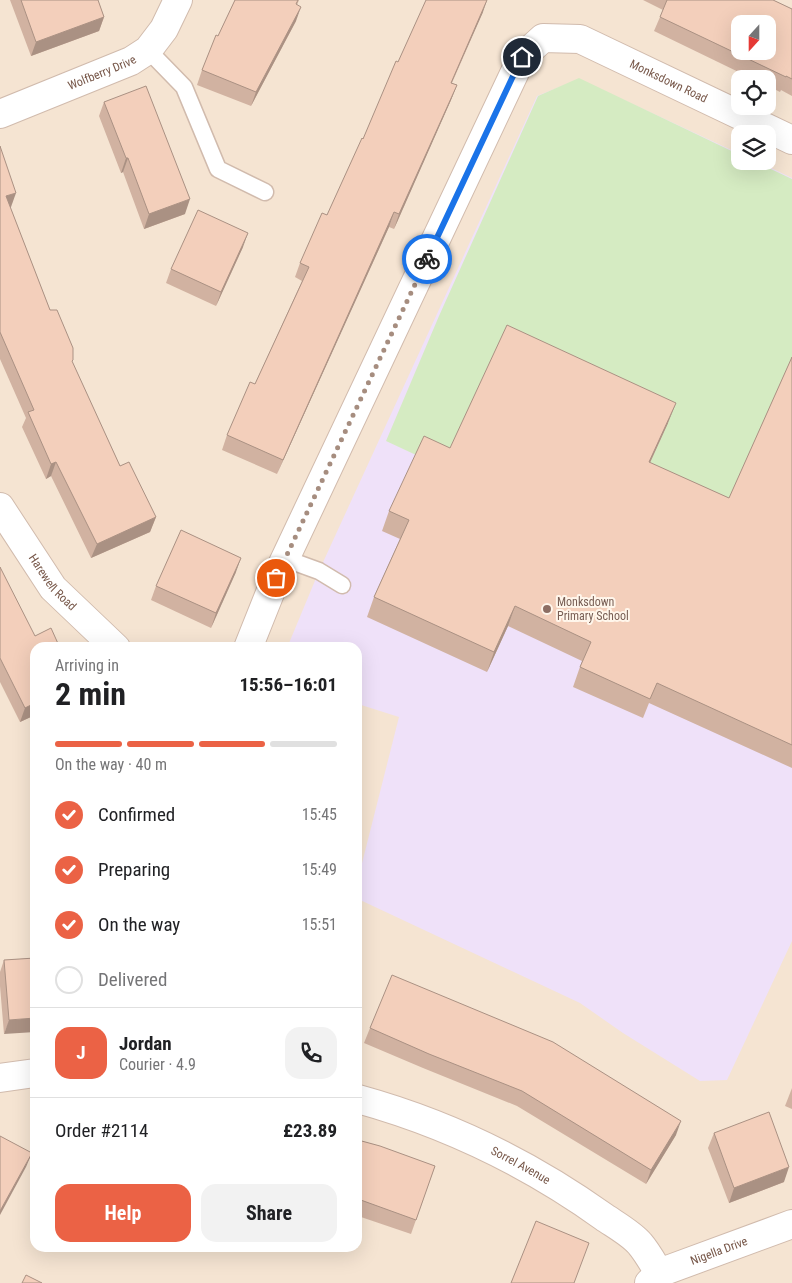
<!DOCTYPE html>
<meta charset="utf-8">
<style>
:root{--surface:#fff;--page:#f2f2f2;--text:#202124;--muted:#757577;--line:#e0e0e0;--accent:#eb6245}
body{margin:0;font-family:"Roboto Condensed",sans-serif;background:var(--page);color:var(--text);height:100vh;display:flex;flex-direction:column;font-size:19px;white-space:nowrap}
*{box-sizing:border-box;margin:0}
p{font-size:16px;color:var(--muted)}
.icon{flex:none;width:28px;height:28px;fill:none;stroke:currentColor;stroke-width:2;stroke-linecap:round;stroke-linejoin:round}
.map{position:relative;flex:1;overflow:hidden}
.panel{position:absolute;left:30px;top:642px;width:332px;height:610px;display:flex;flex-direction:column;background:var(--surface);border-radius:15px;box-shadow:0 5px 20px #0002}
.panel>*{flex:none}
.needle{width:32px;rotate:201deg}
.buttons{position:absolute;left:731px;top:15px;display:grid;gap:10px}
.buttons a{display:grid;place-items:center;width:45px;height:45px;border-radius:10px;background:var(--surface);box-shadow:0 5px 20px #0002;font-size:25px}
.pin{position:absolute;display:grid;place-items:center;width:42px;height:42px;color:#fff;margin:-21px;border:2px solid #fff;border-radius:50%;box-shadow:0 1px 5px #0007}
.courier{position:absolute;display:grid;place-items:center;width:50px;height:50px;margin:-25px;border:4px solid #1a73e8;border-radius:50%;background:#fff;color:#222;box-shadow:0 1px 6px #0007}
.overview em{font-style:normal;font-weight:700}
.overview div{display:flex;flex-direction:column-reverse}
.overview{display:flex;align-items:center;justify-content:space-between;height:85px;padding:0 25px}
h1{font-size:32px;font-weight:700;line-height:38px}
.bar{display:grid;grid-template-columns:repeat(4,1fr);gap:8px 5px;align-content:center;height:60px;padding:0 25px}
.bar i{height:6px;border-radius:4px;background:var(--line)}
.bar .selected{background:var(--accent)}
.bar p{grid-column:span 4}
.line{display:flex;align-items:center;gap:12px;padding:0 25px;border-top:1px solid var(--line)}
.line div{flex:1}
.round{display:grid;place-items:center;flex:none;width:52px;height:52px;border-radius:15px;background:var(--page)}
ol{padding:0 25px;list-style:none}
li{display:flex;align-items:center;gap:15px;height:55px}
li p{margin-inline-start:auto}
li .icon{padding:5px;border-radius:50%;background:var(--accent);color:#fff;stroke-width:4}
li:last-child{color:var(--muted)}
li i{width:28px;height:28px;border:2px solid var(--line);border-radius:50%}
.primary-button{display:flex;gap:10px;margin-top:auto;padding:10px 25px}
.primary-button a{flex:1;height:58px;border-radius:15px;background:var(--accent);color:#fff;font-size:20px;font-weight:700;line-height:58px;text-align:center}
.primary-button a+a{background:var(--page);color:var(--text)}
.map>svg:first-child{display:block}
</style>
<div class="map">
<svg width="792" height="1283" viewBox="0 0 792 1283">
<rect width="100%" height="100%" fill="#fdf2e4"/>
<path fill="#f5e4d2" fill-rule="evenodd" d="M0 0H792V1283H0ZM740 24H768V51H740ZM740 79H768V106H740ZM740 134H768V161H740ZM35 648H358V1248H35Z"/>
<path fill="#efe1f9" d="M579 79 740 154V161H756L792 178V941L727 1080 700 1081 623 1033 580 1003 358 899V879L399 717 358 704V648H287L319 571 537 96Z"/>
<path fill="#d5ebc2" d="M579 78 740 155V161H754L792 179V359L762 499 502 495 386 441 439 316 538 96Z"/>
<g fill="none" stroke-linecap="round" stroke-linejoin="round">
<defs>
<g id="lane">
<path d="M148 50 184 87 218 169 265 192"/>
<path d="M286 559 319 571 342 585"/>
</g>
<g id="street">
<path id="s1" d="M0 114 131 61 148 50 164 29 178 0"/>
<path id="s2" d="M0 507 53 588 116 648"/>
<path id="s3" d="M248 648 276 578 522 57 543 38 580 39 792 140"/>
<path d="M0 1078 35 1073"/>
<path id="s4" d="M358 1099C445 1123 530 1164 604 1217 614 1224 632 1234 640 1244 647 1252 653 1263 659 1273"/>
<path id="s5" d="M649 1283 659 1273 792 1224"/>
</g>
</defs>
<use href="#lane" stroke="#d1bbad" stroke-width="19"/>
<use href="#street" stroke="#d1bbad" stroke-width="30"/>
<use href="#lane" stroke="#fff" stroke-width="16"/>
<use href="#street" stroke="#fff" stroke-width="28"/>
</g>
<g fill="#d1b2a1">
<path d="M10 0H98L104 17 99 31 31 56Z"/>
<path d="M235 0H299L297 5 296 21 251 106 197 85 202 70Z"/>
<path d="M643 0H773L792 9V96L781 90 780 92 768 86V79H753L654 31 663 10Z"/>
<path d="M483 12 452 83 457 85 451 100 394 229 389 227 277 474 222 450 227 435 255 384 302 281 295 277 300 263 327 215 363 139 398 62Z"/>
<path d="M104 102 185 214 144 229 123 172 121 173 99 116Z"/>
<path d="M0 146 11 207H10L50 310 72 363 120 466 156 517 150 532 91 558 51 476 46 479 22 427 26 418 0 359Z"/>
<path d="M243 247 216 306 166 283 171 269Z"/>
<path d="M792 357V768L649 703 643 718 573 687 582 661 508 626 487 672 367 617 374 597 400 539 382 531 389 511 450 448 668 423 650 463 729 498Z"/>
<path d="M0 567 35 648V720L33 716 20 722 0 682Z"/>
<path d="M236 572 211 628 151 600 156 586Z"/>
<path d="M35 958 4 1034 0 986V972L4 960Z"/>
<path d="M370 1028 676 1135 646 1184 517 1106 423 1068 364 1043Z"/>
<path d="M792 1088V1109L785 1106Z"/>
<path d="M714 1133 784 1182 729 1203 708 1148Z"/>
<path d="M358 1140 435 1166 411 1234 358 1216Z"/>
</g>
<g fill="#aa9183">
<path d="M487 0 483 12 445 97 451 83Z"/>
<path d="M301 7 296 21 251 106 256 92Z"/>
<path d="M104 17 99 31 31 56 36 42Z"/>
<path d="M457 85 451 100 394 229 399 214Z"/>
<path d="M126 158H128L123 172 121 173Z"/>
<path d="M16 193 11 207 1 211 6 196Z"/>
<path d="M190 199 185 214 144 229 149 214Z"/>
<path d="M394 212 389 227 277 474 283 460Z"/>
<path d="M248 233 243 247 216 306 221 292Z"/>
<path d="M676 403 668 423 641 482 649 462Z"/>
<path d="M56 462 51 476 46 479 51 464Z"/>
<path d="M156 517 150 532 91 558 97 544Z"/>
<path d="M241 558 236 572 211 628 216 613Z"/>
<path d="M515 606 508 626 487 672 494 652Z"/>
<path d="M35 703V710L33 716 20 722 25 708Z"/>
<path d="M35 1018V1032L4 1034 9 1020Z"/>
<path d="M681 1121 676 1135 646 1184 651 1170Z"/>
<path d="M32 1153 26 1167 0 1215V1211Z"/>
<path d="M789 1167 784 1182 729 1203 734 1188Z"/>
</g>
<g fill="#f3cfbb" stroke="#aa9183" fill-rule="evenodd">
<path d="M21 0H98L104 17 36 42Z"/>
<path d="M235 0H298L296 4 301 7 256 92 202 70 216 35 218 36Z"/>
<path d="M426 0H487L451 83 457 85 399 214 394 212 283 460 227 435 250 382 255 384 309 267 300 263 322 213 327 215 362 138 363 139 396 61 398 62Z"/>
<path d="M667 0H773L792 9V79L786 76V77L660 17ZM740 24H768V51H740Z"/>
<path d="M146 86 190 199 149 214 128 158H126L104 102Z"/>
<path d="M0 146 16 193 6 196 50 310H57L73 348V360L72 361 120 466 129 462 156 517 97 544 56 462 51 464 28 412 34 410 0 332Z"/>
<path d="M198 210 248 233 221 292 171 269Z"/>
<path d="M507 325 676 403 649 462 729 498 792 357V745L657 683 650 699 580 667 591 642 515 606 494 652 374 597 409 520 389 511 424 436 450 448Z"/>
<path d="M181 530 241 558 216 613 156 586Z"/>
<path d="M0 567 35 636 51 628 60 648H35V703L25 708 0 658Z"/>
<path d="M35 958V1018L9 1020 4 960Z"/>
<path d="M392 975 553 1042 681 1121 651 1170 522 1091 429 1054 370 1028Z"/>
<path d="M769 1112 789 1167 734 1188 714 1133Z"/>
<path d="M0 1136 32 1153 0 1211Z"/>
<path d="M358 1140 380 1146 435 1166 416 1220 358 1199Z"/>
<path d="M536 1221 589 1243 574 1283H511Z"/>
<path d="M26 1275 42 1283H22Z"/>
</g>
<g fill="none" stroke-linecap="round" stroke-linejoin="round">
<path stroke="#a68d7f" stroke-width="5" stroke-dasharray="0 9" d="M276 578 427 259"/>
<path stroke="#1a73e8" stroke-width="6" d="M427 259 522 57"/>
</g>
<circle fill="#8d6e63" stroke="#fff6eb" stroke-width="2" cx="547" cy="609" r="5"/>
<g text-anchor="middle" stroke-width="4" stroke-linejoin="round" paint-order="stroke">
<g font-size="12" fill="#775749" stroke="#fff6eb">
<text dy="4" stroke="none"><textPath href="#s1" startOffset="110">Wolfberry Drive</textPath></text>
<text dy="4" stroke="none"><textPath href="#s3" startOffset="815">Monksdown Road</textPath></text>
<text dy="4" stroke="none"><textPath href="#s2" startOffset="92">Harewell Road</textPath></text>
<text dy="4" stroke="none"><textPath href="#s4" startOffset="176">Sorrel Avenue</textPath></text>
<text dy="4" stroke="none"><textPath href="#s5" startOffset="78">Nigella Drive</textPath></text>
</g>
<g font-size="12" fill="#785e54" stroke="#fff6eb" text-anchor="start">
<text x="557" y="606">Monksdown<tspan x="557" dy="14">Primary School</tspan></text>
</g>
</g>
</svg>
<div class="buttons">
<a><svg class="needle" viewBox="-14 -14 28 28"><path d="M0-13l5 13h-10z" fill="#e53935"/><path d="M0 13l5-13h-10z" fill="#757577"/></svg></a>
<a><svg class="icon" aria-label="locate" viewBox="0 0 24 24"><circle cx="12" cy="12" r="6"/><path d="M12 2v4M12 18v4M2 12h4M18 12h4"/></svg></a>
<a><svg class="icon" aria-label="layers" viewBox="0 0 24 24"><path d="M12 4l9 5-9 5-9-5zM3 14l9 5 9-5"/></svg></a>
</div>
<div class="pin" style="left:276px;top:578px;background:#ea580c"><svg class="icon" aria-label="bag" viewBox="0 0 24 24"><path d="M5 8h14l-1 12H6zM9 8a3 3 0 0 1 6 0"/></svg></div>
<div class="pin" style="left:522px;top:57px;background:#1f2937"><svg class="icon" aria-label="home" viewBox="0 0 24 24"><path d="M3 11l9-7 9 7M6 9v11h12V9"/></svg></div>
<div class="courier" style="left:427px;top:259px"><svg class="icon" aria-label="bike" viewBox="0 0 24 24"><circle cx="6" cy="16" r="4"/><circle cx="18" cy="16" r="4"/><path d="M6 16l4-8h5l3 8M10 8l3 8H6M13 5h3"/></svg></div>
<section class="panel">
<div class="overview"><div><h1>2 min</h1><p>Arriving in</p></div><em>15:56–16:01</em></div>
<div class="bar"><i class="selected"></i><i class="selected"></i><i class="selected"></i><i></i><p>On the way · 40 m</p></div>
<ol>
<li><svg class="icon" aria-label="check" viewBox="0 0 24 24"><path d="M5 12l5 5 9-10"/></svg>Confirmed<p>15:45</p></li>
<li><svg class="icon" aria-label="check" viewBox="0 0 24 24"><path d="M5 12l5 5 9-10"/></svg>Preparing<p>15:49</p></li>
<li><svg class="icon" aria-label="check" viewBox="0 0 24 24"><path d="M5 12l5 5 9-10"/></svg>On the way<p>15:51</p></li>
<li><i></i>Delivered</li>
</ol>
<div class="line" style="height:90px"><b class="round" style="background:var(--accent);color:#fff">J</b><div><b>Jordan</b><p>Courier · 4.9</p></div><a class="round"><svg class="icon" aria-label="phone" viewBox="0 0 24 24"><path d="M5 4h4l2 5-3 2q2 4 5 5l2-3 5 2v4C11 20 4 13 5 4z"/></svg></a></div>
<div class="line" style="height:65px"><div>Order #2114</div><b>£23.89</b></div>
<div class="primary-button"><a>Help</a><a>Share</a></div>
</section>
</div>
